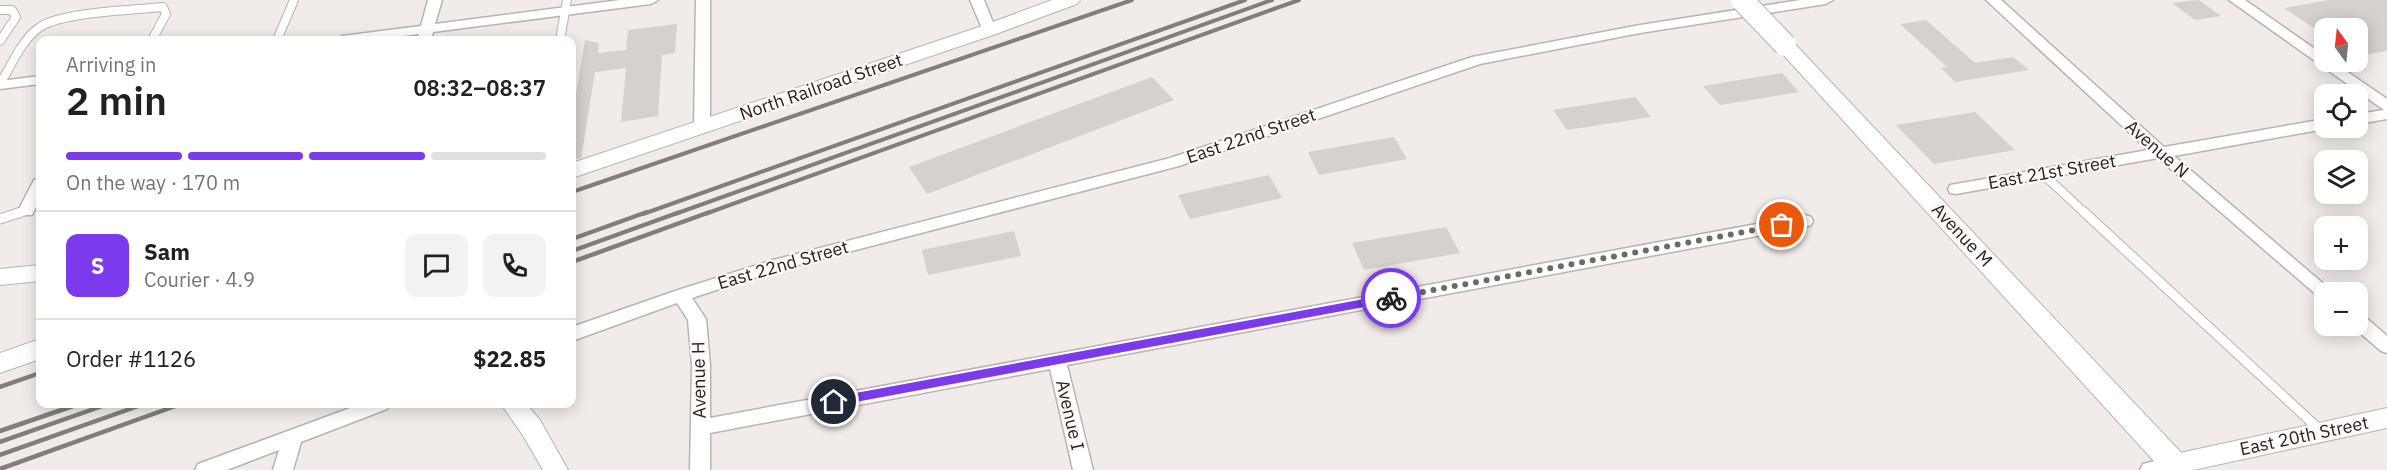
<!DOCTYPE html>
<meta charset="utf-8">
<style>
:root{--surface:#fff;--page:#f2f2f2;--text:#202124;--muted:#757577;--line:#e0e0e0;--accent:#7c3aed}
body{margin:0;font-family:"IBM Plex Sans",sans-serif;background:var(--page);color:var(--text);height:100vh;display:flex;flex-direction:column;font-size:22px;white-space:nowrap}
*{box-sizing:border-box;margin:0}
p{font-size:20px;color:var(--muted)}
.icon{flex:none;width:33px;height:33px;fill:none;stroke:currentColor;stroke-width:2;stroke-linecap:round;stroke-linejoin:round}
.map{position:relative;flex:1;overflow:hidden}
.drawer{position:absolute;left:36px;top:36px;width:540px;height:372px;display:flex;flex-direction:column;background:var(--surface);border-radius:12px;box-shadow:0 3px 15px #0003}
.drawer>*{flex:none}
.needle{width:39px;rotate:345deg}
.controls{position:absolute;left:2314px;top:18px;display:grid;gap:12px}
.controls a{display:grid;place-items:center;width:54px;height:54px;border-radius:12px;background:var(--surface);box-shadow:0 3px 15px #0003;font-size:30px}
.pin{position:absolute;display:grid;place-items:center;width:51px;height:51px;color:#fff;margin:-26px;border:3px solid #fff;border-radius:50%;box-shadow:0 2px 6px #0007}
.courier{position:absolute;display:grid;place-items:center;width:60px;height:60px;margin:-30px;border:4px solid #7c3aed;border-radius:50%;background:#fff;color:#222;box-shadow:0 2px 8px #0007}
.summary em{font-style:normal;font-weight:600}
.summary div{display:flex;flex-direction:column-reverse}
.summary{display:flex;align-items:center;justify-content:space-between;height:102px;padding:0 30px}
h1{font-size:39px;font-weight:600;line-height:45px}
.bar{display:grid;grid-template-columns:repeat(4,1fr);gap:9px 6px;align-content:center;height:72px;padding:0 30px}
.bar i{height:8px;border-radius:4px;background:var(--line)}
.bar .selected{background:var(--accent)}
.bar p{grid-column:span 4}
.line{display:flex;align-items:center;gap:15px;padding:0 30px;border-top:2px solid var(--line)}
.line div{flex:1}
.round{display:grid;place-items:center;flex:none;width:63px;height:63px;border-radius:12px;background:var(--page)}
.map>svg:first-child{display:block}
</style>
<div class="map">
<svg width="2387" height="470" viewBox="0 0 2387 470">
<rect width="100%" height="100%" fill="#f1ebe9"/>
<g fill="#d6d0ce">
<path d="M2199 0 2221 16 2195 20 2172 3Z"/>
<path d="M2329 0H2387V51L2358 56V28L2315 29 2284 8Z"/>
<path d="M1926 20 1975 63 2013 57 2029 70 1955 82 1941 68 1947 67 1900 24Z"/>
<path d="M677 24 675 53 662 55 658 116 621 122 626 68 595 72 581 158 572 160V95L576 94 585 40 599 43 598 53 626 50 628 30Z"/>
<path d="M1782 73 1799 92 1720 105 1703 86Z"/>
<path d="M1152 77 1174 100 927 194 909 167Z"/>
<path d="M1635 97 1651 117 1567 130 1553 110Z"/>
<path d="M1975 112 2015 150 1934 164 1896 125Z"/>
<path d="M1394 137 1407 159 1319 175 1308 152Z"/>
<path d="M1269 175 1282 198 1190 219 1178 195Z"/>
<path d="M1446 227 1460 253 1364 270 1352 243Z"/>
<path d="M1014 231 1021 256 928 275 922 250Z"/>
</g>
<g fill="none" stroke-linecap="round" stroke-linejoin="round">
<defs>
<g id="service-far1">
<path d="M0 10H12L16 17 0 41"/>
<path d="M277 40 294 0"/>
<path d="M560 40 567 0"/>
<path d="M0 84C11 66 22 39 40 27 63 12 133 10 163 7L166 14 152 40"/>
<path d="M2044 175 2086 214"/>
<path d="M17 214 26 211"/>
</g>
<g id="service">
<path d="M2084 212 2320 430"/>
<path d="M0 219 21 212"/>
</g>
<g id="minor">
<path d="M428 0H442L435 24 620 0H658L651 4 433 32 431 40H417L419 34 370 40H335L342 36 421 26Z"/>
<path d="M696 0H710V127L702 132 694 127Z"/>
<path d="M970 0H984L996 30 994 33H984Z"/>
<path d="M1800 0H1833L1826 4 1640 33 1480 64 1179 166 775 271 692 298 706 319 710 365V418L1805 215 1811 217 1813 221 1811 225 1805 227 1067 365 1093 470H1073L1050 369 710 433V470H690L692 365 688 320 677 303 572 341V327L675 291 773 260 1170 158 1472 57 1640 25Z"/>
<path d="M1986 0H2001L2164 147 2325 119V128H2330L2174 156 2333 292H2325V299L2319 297 2158 158 1956 194 1950 193 1948 189 1950 185 1956 184 2148 150Z"/>
<path d="M2229 0H2245L2325 56V62H2333L2387 99V119L2358 124V114L2384 110Z"/>
<path d="M40 76V84L0 89V81Z"/>
<path d="M40 179C41 193 39 202 32 215H20L18 211 32 184 34 180Z"/>
<path d="M2358 314 2364 316 2387 336V353L2381 351 2352 326H2358Z"/>
<path d="M361 404H389L387 409 301 442 293 470H273L279 450 227 470H195L198 464Z"/>
<path d="M2175 456 2182 458 2185 464 2182 470H2140L2143 464Z"/>
</g>
<g id="tertiary">
<path d="M40 265V281L0 285V269Z"/>
<path d="M501 404H526L540 420 568 470H543L522 434Z"/>
<path d="M2387 408V428L2193 470H2166L2163 464 2166 457 2175 454Z"/>
</g>
<g id="secondary">
<path d="M1052 0H1080L1077 4 996 34 572 178V163L982 26Z"/>
<path d="M1785 39 1792 41 2190 462 2194 470H2162L1778 49 1775 45 1778 41Z"/>
<path d="M40 339V359L0 373V353Z"/>
</g>
</defs>
<use href="#service-far1" stroke="#b9b3b1" stroke-width="10"/>
<use href="#service" stroke="#b9b3b1" stroke-width="11"/>
<use href="#minor" stroke="#b9b3b1" stroke-width="3"/>
<use href="#tertiary" stroke="#b9b3b1" stroke-width="2"/>
<use href="#secondary" stroke="#b9b3b1" stroke-width="2"/>
<use href="#service-far1" stroke="#fff" stroke-width="8"/>
<use href="#service" stroke="#fff" stroke-width="9"/>
<use href="#minor" fill="#fff" fill-rule="evenodd"/>
<use href="#tertiary" fill="#fff" fill-rule="evenodd"/>
<use href="#secondary" fill="#fff" fill-rule="evenodd"/>
<g stroke="#837e7d" stroke-width="4">
<path d="M572 192 1132 0"/>
<path d="M643 214 1245 0"/>
<path d="M675 214 1272 0"/>
<path d="M705 214 1299 0"/>
</g>
<g stroke="#837e7d" stroke-width="4.5">
<path d="M572 239 647 212"/>
<path d="M572 251 680 212"/>
<path d="M572 262 710 212"/>
<path d="M0 387 40 373"/>
<path d="M0 431 79 404"/>
<path d="M0 442 108 404"/>
<path d="M0 455 144 404"/>
<path d="M0 469 181 404"/>
</g>
<defs>
<path id="secondary-bridge" d="M1742 0 1785 45"/>
</defs>
<use href="#secondary-bridge" stroke="#b9b3b1" stroke-width="24" stroke-linecap="butt"/>
<use href="#secondary-bridge" stroke="#fff" stroke-width="22"/>
</g>
<path fill="#7c3aed" d="M1391 294 1396 298 1391 302 834 406 828 402 834 397Z"/>
<g fill="none" stroke-linecap="round" stroke-linejoin="round">
<path stroke="#6d6968" stroke-width="6" stroke-dasharray="0 10.8" d="M1391 298 1782 225"/>
</g>
<g text-anchor="middle" stroke-width="4.5" stroke-linejoin="round" paint-order="stroke">
<g font-size="18" fill="#262322" stroke="#fff8f6">
<text transform="translate(821 87) rotate(-19)" y="6">North Railroad Street</text>
<text transform="translate(1251 136) rotate(-19)" y="6">East 22nd Street</text>
<text transform="translate(2157 149) rotate(41)" y="6">Avenue N</text>
<text transform="translate(2052 172) rotate(-10)" y="6">East 21st Street</text>
<text transform="translate(1962 235) rotate(47)" y="6">Avenue M</text>
<text transform="translate(783 265) rotate(-16)" y="6">East 22nd Street</text>
<text transform="translate(699 380) rotate(-91)" y="6">Avenue H</text>
<text transform="translate(1070 415) rotate(77)" y="6">Avenue I</text>
<text transform="translate(2304 436) rotate(-12)" y="6">East 20th Street</text>
</g>
</g>
</svg>
<div class="controls">
<a><svg class="needle" viewBox="-14 -14 28 28"><path d="M0-13l5 13h-10z" fill="#e53935"/><path d="M0 13l5-13h-10z" fill="#757577"/></svg></a>
<a><svg class="icon" aria-label="locate" viewBox="0 0 24 24"><circle cx="12" cy="12" r="6"/><path d="M12 2v4M12 18v4M2 12h4M18 12h4"/></svg></a>
<a><svg class="icon" aria-label="layers" viewBox="0 0 24 24"><path d="M12 4l9 5-9 5-9-5zM3 14l9 5 9-5"/></svg></a>
<a>+</a>
<a>−</a>
</div>
<div class="pin" style="left:1782px;top:225px;background:#ea580c"><svg class="icon" aria-label="bag" viewBox="0 0 24 24"><path d="M5 8h14l-1 12H6zM9 8a3 3 0 0 1 6 0"/></svg></div>
<div class="pin" style="left:834px;top:402px;background:#1f2937"><svg class="icon" aria-label="home" viewBox="0 0 24 24"><path d="M3 11l9-7 9 7M6 9v11h12V9"/></svg></div>
<div class="courier" style="left:1391px;top:298px"><svg class="icon" aria-label="bike" viewBox="0 0 24 24"><circle cx="6" cy="16" r="4"/><circle cx="18" cy="16" r="4"/><path d="M6 16l4-8h5l3 8M10 8l3 8H6M13 5h3"/></svg></div>
<section class="drawer">
<div class="summary"><div><h1>2 min</h1><p>Arriving in</p></div><em>08:32–08:37</em></div>
<div class="bar"><i class="selected"></i><i class="selected"></i><i class="selected"></i><i></i><p>On the way · 170 m</p></div>
<div class="line" style="height:108px"><b class="round" style="background:var(--accent);color:#fff">S</b><div><b>Sam</b><p>Courier · 4.9</p></div><a class="round"><svg class="icon" aria-label="chat" viewBox="0 0 24 24"><path d="M4 5h16v11H9l-5 4z"/></svg></a><a class="round"><svg class="icon" aria-label="phone" viewBox="0 0 24 24"><path d="M5 4h4l2 5-3 2q2 4 5 5l2-3 5 2v4C11 20 4 13 5 4z"/></svg></a></div>
<div class="line" style="height:78px"><div>Order #1126</div><b>$22.85</b></div>
</section>
</div>
